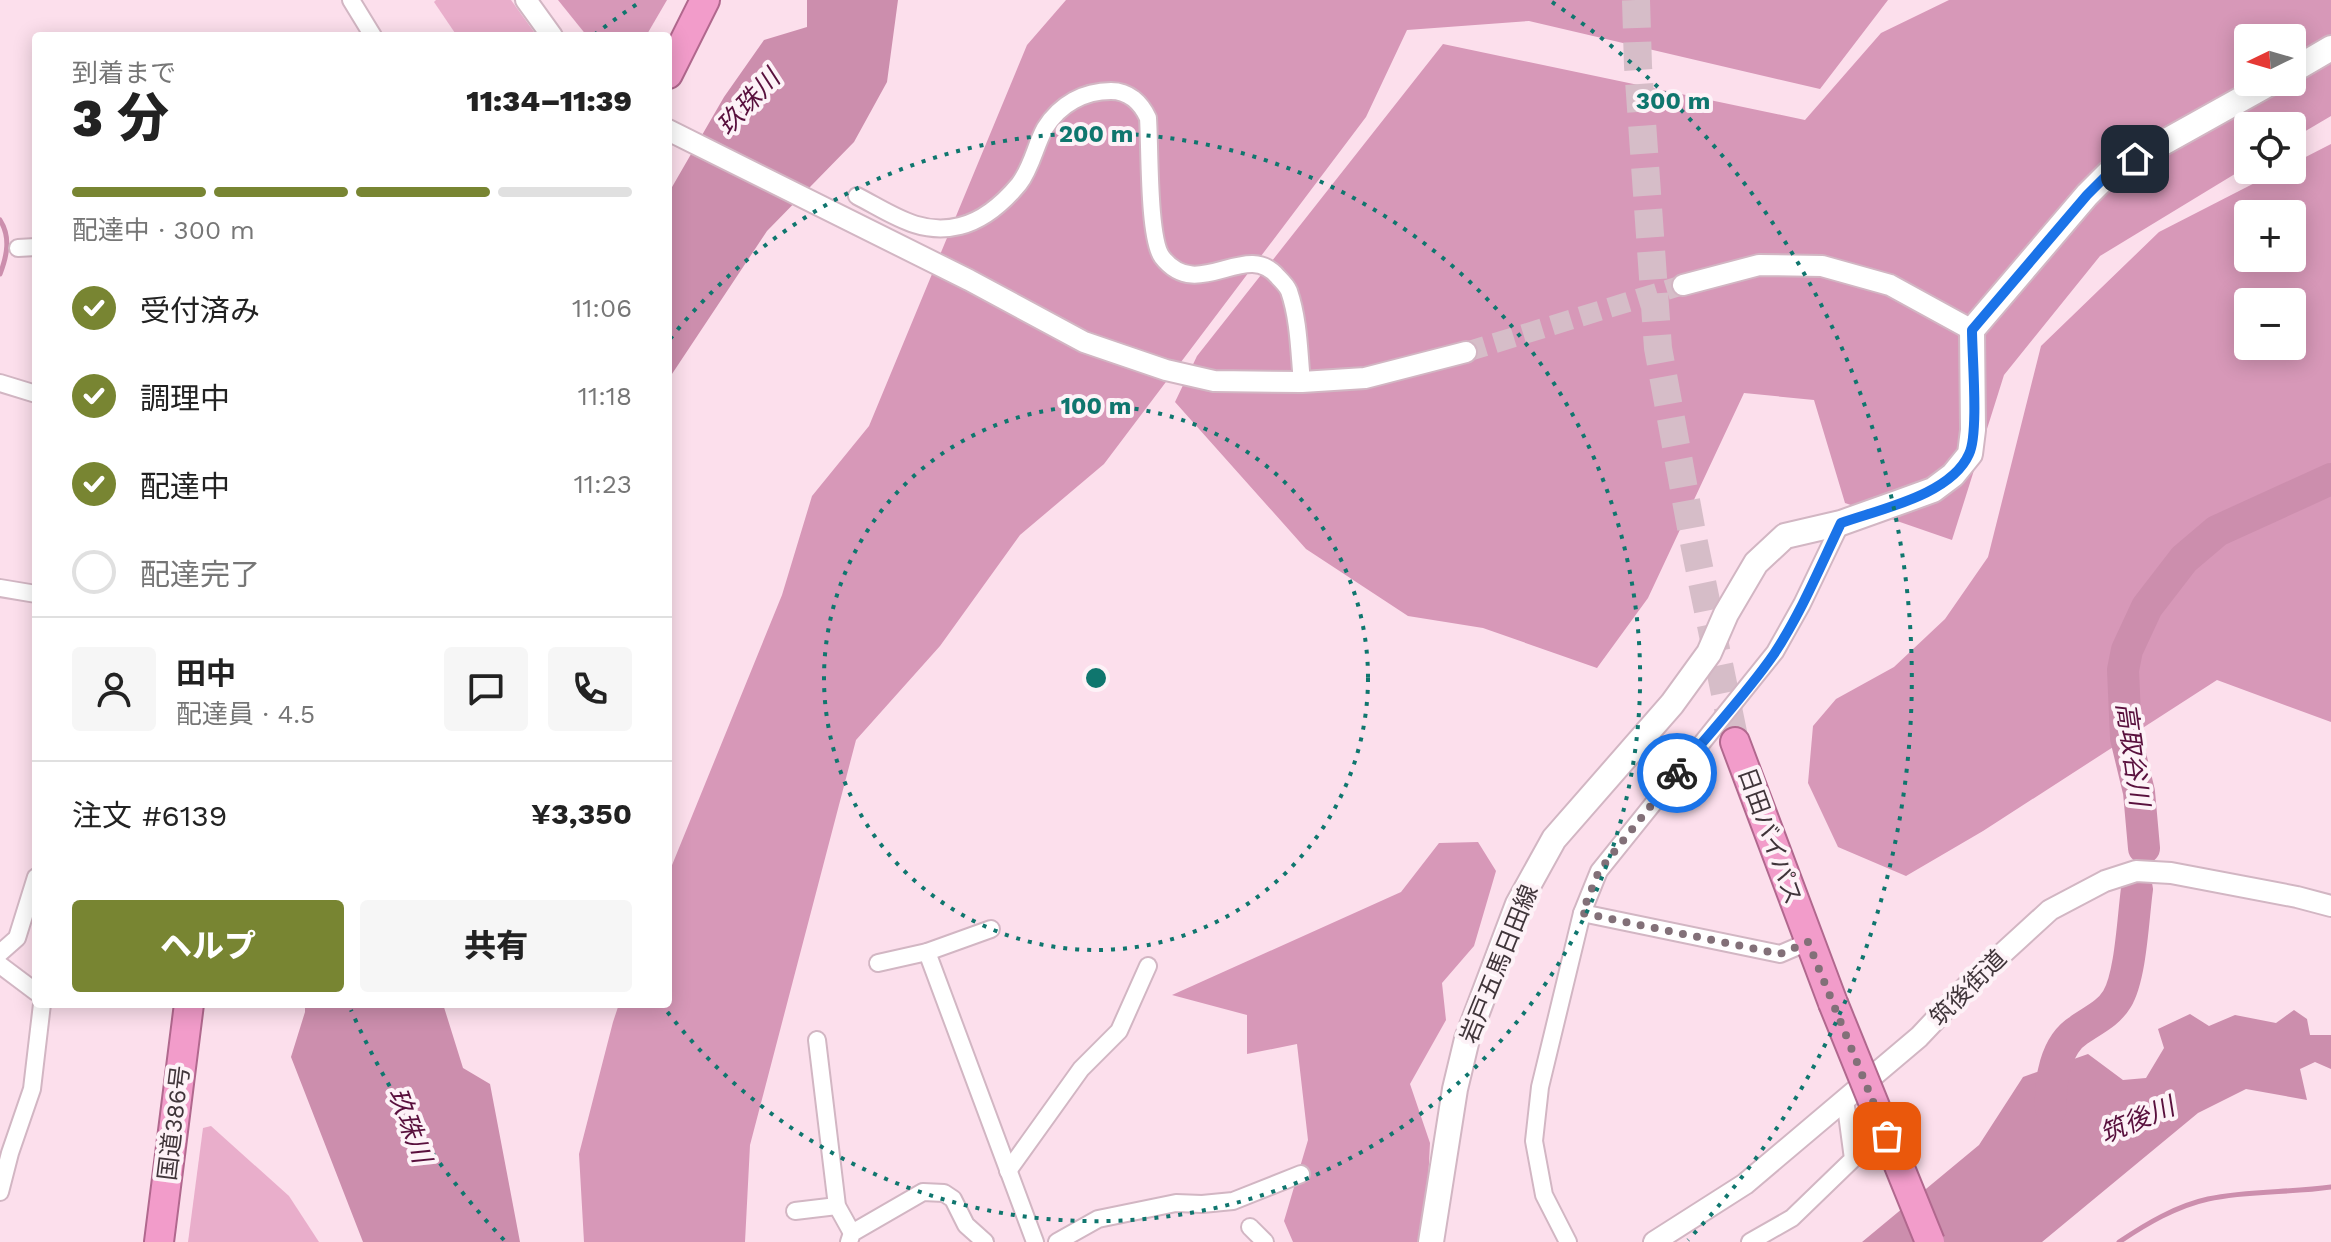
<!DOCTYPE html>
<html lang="ja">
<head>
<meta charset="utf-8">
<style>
	:root { --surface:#fff; --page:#f6f6f6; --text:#222; --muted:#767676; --line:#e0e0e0; --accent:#788532 }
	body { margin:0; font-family:"Work Sans","Noto Sans JP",sans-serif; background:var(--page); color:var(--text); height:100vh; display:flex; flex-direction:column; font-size:30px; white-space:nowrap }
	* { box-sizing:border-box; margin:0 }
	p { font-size:26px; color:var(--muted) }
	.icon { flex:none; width:44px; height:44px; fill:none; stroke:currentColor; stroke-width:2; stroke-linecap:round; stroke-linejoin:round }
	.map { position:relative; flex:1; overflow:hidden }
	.panel { position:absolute; left:32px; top:32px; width:640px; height:976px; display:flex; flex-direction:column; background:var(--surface); border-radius:8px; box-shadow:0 4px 20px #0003 }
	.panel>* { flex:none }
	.needle { width:52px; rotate:265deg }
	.tools { position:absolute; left:2234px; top:24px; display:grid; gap:16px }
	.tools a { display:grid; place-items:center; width:72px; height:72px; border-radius:8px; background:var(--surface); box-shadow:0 4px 20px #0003; font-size:40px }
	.pin { position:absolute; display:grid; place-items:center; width:68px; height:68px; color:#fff; margin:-34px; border-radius:16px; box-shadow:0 4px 12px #0006 }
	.courier { position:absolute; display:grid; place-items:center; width:80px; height:80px; margin:-40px; border:6px solid #1a73e8; border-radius:50%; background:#fff; color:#222; box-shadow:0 2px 10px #0007 }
	.headline em { font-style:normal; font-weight:800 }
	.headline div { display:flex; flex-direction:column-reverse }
	.headline { display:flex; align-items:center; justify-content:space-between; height:136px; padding:0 40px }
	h1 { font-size:52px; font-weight:800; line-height:60px }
	.bar { display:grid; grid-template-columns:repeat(4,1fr); gap:12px 8px; align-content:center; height:96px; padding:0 40px }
	.bar i { height:10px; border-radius:6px; background:var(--line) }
	.bar .on { background:var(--accent) }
	.bar p { grid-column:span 4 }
	.line { display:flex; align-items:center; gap:20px; padding:0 40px; border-top:2px solid var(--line) }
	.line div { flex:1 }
	.round { display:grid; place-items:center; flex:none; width:84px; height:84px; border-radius:8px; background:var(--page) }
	ol { padding:0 40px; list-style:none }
	li { display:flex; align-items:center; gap:24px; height:88px }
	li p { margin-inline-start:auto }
	li .icon { padding:8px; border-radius:50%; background:var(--accent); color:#fff; stroke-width:4 }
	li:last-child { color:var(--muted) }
	li i { width:44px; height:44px; border:4px solid var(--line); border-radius:50% }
	.button { display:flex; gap:16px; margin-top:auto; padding:16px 40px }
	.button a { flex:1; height:92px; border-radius:8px; background:var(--accent); color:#fff; font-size:32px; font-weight:800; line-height:92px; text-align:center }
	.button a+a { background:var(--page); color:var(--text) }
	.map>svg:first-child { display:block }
	.green { fill:#e9aecb }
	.forest { fill:#d798b8; fill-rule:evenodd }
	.water { fill:#cc8ead }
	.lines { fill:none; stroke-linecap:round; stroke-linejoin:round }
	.stream { stroke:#cc8ead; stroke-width:5 }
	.river { stroke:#cc8ead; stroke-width:32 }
	.tertiary-tunnel { stroke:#d6bdc8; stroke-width:20; stroke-dasharray:20 10; stroke-linecap:butt }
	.trunk-tunnel { stroke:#d6bdc8; stroke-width:28; stroke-dasharray:28 14; stroke-linecap:butt }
	.minor-casing { stroke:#d2b6c3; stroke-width:20 }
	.tertiary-casing { stroke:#d2b6c3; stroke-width:24 }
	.secondary-casing { stroke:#d2b6c3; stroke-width:28 }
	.trunk-casing { stroke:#b1688e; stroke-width:32 }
	.minor { stroke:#fff; stroke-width:16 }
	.tertiary { stroke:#fff; stroke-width:20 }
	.secondary { stroke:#fff; stroke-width:24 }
	.trunk { stroke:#f29cca; stroke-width:28 }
	.trunk-bridge-casing { stroke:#b1688e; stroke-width:32; stroke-linecap:butt }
	.trunk-bridge { stroke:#f29cca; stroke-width:28 }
	.done { stroke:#827078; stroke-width:8; stroke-dasharray:0 14.4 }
	.route { stroke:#1a73e8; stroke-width:10 }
	.ring { fill:none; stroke:#0f766e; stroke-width:4; stroke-dasharray:4 8 }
	.labels { text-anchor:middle; stroke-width:8; stroke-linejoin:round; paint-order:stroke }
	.street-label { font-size:24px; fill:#40353a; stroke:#fdf2f7 }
	.water-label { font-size:26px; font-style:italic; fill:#59103d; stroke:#fdf2f7 }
	.centre { fill:#0f766e; stroke:#fdf2f7; stroke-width:4 }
	.ring-label { font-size:24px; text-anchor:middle; font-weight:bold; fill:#0f766e; stroke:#fdf2f7; stroke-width:8; stroke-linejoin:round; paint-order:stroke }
</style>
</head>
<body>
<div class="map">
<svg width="2331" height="1242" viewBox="0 0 2331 1242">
	<rect width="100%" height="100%" fill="#fcdfec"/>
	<!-- green -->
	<g class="green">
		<polygon points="436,0 511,0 537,36 457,36 434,2"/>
		<polygon points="211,1126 289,1196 319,1242 188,1242 203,1128"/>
	</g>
	<!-- forest -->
	<g class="forest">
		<polygon points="558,0 667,0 646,36 587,36"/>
		<polygon points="1066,0 1888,0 1820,89 1529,21 1407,30 1366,117 1104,464 1020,535 940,646 856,740 750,1145 745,1242 584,1242 579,1154 613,1022 619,1004 668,1004 668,875 782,595 812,496 869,426 1027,45"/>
		<path d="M1949 0H2331V116L2292 139V126H2248V166L2100 256 2004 375 1952 540 1845 503 1814 400 1744 393 1648 598 1597 668 1483 628 1408 616 1306 549 1175 402 1197 356 1443 44 1805 120 1881 33ZM2248 38H2292V82H2248Z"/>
		<path d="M2331 144V722L2217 680 1983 831 1906 876 1838 847 1808 783 1813 726 1836 699 1894 667 1945 619 1988 557 2041 346 2159 232 2280 170H2292V164ZM2292 214V258H2248V214ZM2248 302H2292V346H2248Z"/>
		<polygon points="1478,842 1496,871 1474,946 1442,983 1446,1020 1410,1084 1430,1143 1425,1242 1293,1242 1284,1221 1308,1140 1297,1044 1247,1054 1247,1015 1172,995 1401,892 1439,843"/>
	</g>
	<!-- water -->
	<g class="water">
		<polygon points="807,0 898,0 887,82 854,142 767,231 668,380 668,194 724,97 764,40 807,27"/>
		<polygon points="305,1004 443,1004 463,1068 490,1084 520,1242 363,1242 291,1057 305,1012"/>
		<polygon points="2294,1010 2307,1019 2310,1035 2331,1035 2331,1069 2315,1062 2300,1069 2307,1100 2246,1089 2198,1113 2042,1242 1862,1242 1979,1145 2023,1077 2088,1054 2123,1080 2146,1078 2164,1048 2158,1029 2190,1014 2209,1026 2235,1015 2276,1023"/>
	</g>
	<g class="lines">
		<!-- stream -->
		<g class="stream">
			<path d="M0 220C11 237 7 256 0 274"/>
			<path d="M2119 1242C2146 1224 2176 1206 2208 1199 2248 1190 2291 1193 2331 1187"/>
		</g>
		<!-- river -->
		<g class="river">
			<polyline points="2144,848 2139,792 2126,738 2123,670 2127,650 2147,607 2184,559 2217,531 2331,479"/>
			<path d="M2051 1108C2050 1081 2055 1045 2079 1030 2093 1020 2108 1014 2117 999 2131 976 2133 917 2137 889"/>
		</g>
		<!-- tertiary-tunnel -->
		<polyline class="tertiary-tunnel" points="1466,352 1683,285"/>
		<!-- trunk-tunnel -->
		<polyline class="trunk-tunnel" points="1636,0 1638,66 1658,348 1692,533 1735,742"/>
		<defs>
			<g id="minor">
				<polyline points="351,0 373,36"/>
				<path d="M857 196C892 214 920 236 960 226 984 220 1004 202 1019 184 1032 167 1035 146 1045 128 1060 104 1084 91 1111 91 1129 91 1141 103 1148 118 1150 146 1148 238 1162 257 1198 304 1246 238 1278 277 1282 281 1287 286 1289 291 1299 320 1299 352 1302 382"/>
				<polyline points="18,248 36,247"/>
				<polyline points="0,383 36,394"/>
				<polyline points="0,588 36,594"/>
				<polyline points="1582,913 1780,954 1808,942"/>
				<polyline points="927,952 1035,1242"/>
				<polyline points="0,953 17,938 36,877"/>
				<polyline points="878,963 927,952 991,929"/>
				<polyline points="0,965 36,992"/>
				<polyline points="817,1040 837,1206 852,1233"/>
				<polyline points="1008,1171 1081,1069 1119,1031 1148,966"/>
				<polyline points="0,1192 10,1153 32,1089 42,1004"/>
				<polyline points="795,1211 837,1206"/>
				<polyline points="1250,1227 1265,1242"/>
				<polyline points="849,1242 852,1233 923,1192 944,1193 953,1199 966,1225 985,1242"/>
				<polyline points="1057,1242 1098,1219 1176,1203 1202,1204 1233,1201 1301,1174"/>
				<polyline points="1568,1242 1544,1195 1534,1141 1540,1087 1582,913 1599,871 1775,652 1802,604 1841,523"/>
				<polyline points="1750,1242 1792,1218 1853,1159 1845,1099"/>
			</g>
			<g id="tertiary">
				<polyline points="526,0 552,36"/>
				<polyline points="668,130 969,280 1084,342 1166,370 1214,381 1302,382 1365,378 1466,352"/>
				<polyline points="1683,285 1759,265 1822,266 1890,285 1972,330"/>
				<polyline points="1654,1242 1745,1184 1919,1037 1968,985 2050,910 2105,881 2136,871 2171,873 2297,897 2331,906"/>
			</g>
			<g id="secondary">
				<polyline points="2292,71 2331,48"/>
				<polyline points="1431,1242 1455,1089 1467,1039 1518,904 1554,839 1672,704 1709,653 1726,614 1756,563 1785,536 1841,523 1897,503 1933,490 1953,475 1970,454 1973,430 1972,330 2087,195 2109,173 2272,82"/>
			</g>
			<g id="trunk">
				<polyline points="668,74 705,0"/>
				<polyline points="1735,742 1833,1003"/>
				<polyline points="159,1242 189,1004"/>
			</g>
		</defs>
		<!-- minor casing -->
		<use href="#minor" class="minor-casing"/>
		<!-- tertiary casing -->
		<use href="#tertiary" class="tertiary-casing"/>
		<!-- secondary casing -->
		<use href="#secondary" class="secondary-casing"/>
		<!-- trunk casing -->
		<use href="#trunk" class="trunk-casing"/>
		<!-- minor -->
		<use href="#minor" class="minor"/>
		<!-- tertiary -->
		<use href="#tertiary" class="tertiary"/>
		<!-- secondary -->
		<use href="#secondary" class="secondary"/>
		<!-- trunk -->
		<use href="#trunk" class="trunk"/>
		<defs>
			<polyline id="trunk-bridge" points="1833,1003 1930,1242"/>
		</defs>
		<!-- trunk-bridge casing -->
		<use href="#trunk-bridge" class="trunk-bridge-casing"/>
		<!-- trunk-bridge -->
		<use href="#trunk-bridge" class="trunk-bridge"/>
	</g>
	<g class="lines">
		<!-- done -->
		<polyline class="done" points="1677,773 1599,871 1582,913 1780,954 1808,942 1887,1136"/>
		<!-- route -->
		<path class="route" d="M1677 773C1709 733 1745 696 1774 654 1801 613 1820 567 1841 523 1880 509 1951 495 1969 454 1979 434 1972 356 1972 330L2087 195 2109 173 2135 159"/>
	</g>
	<!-- distance rings -->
	<g class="ring">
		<circle cx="1096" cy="678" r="272"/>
		<path d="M670 339A544 544 0 1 1 662 1005"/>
		<path d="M504 1240A816 816 0 0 1 351 1010M594 35A816 816 0 0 1 640 2M1552 2A816 816 0 0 1 1688 1240"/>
	</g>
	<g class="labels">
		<!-- street labels -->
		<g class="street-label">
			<text transform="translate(1770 836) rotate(70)" y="8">日田バイパス</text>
			<text transform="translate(1499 964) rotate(-68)" y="8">岩戸五馬日田線</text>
			<text transform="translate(1968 988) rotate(-45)" y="8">筑後街道</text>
			<text transform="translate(174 1123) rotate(-83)" y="8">国道386号</text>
		</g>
		<!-- water labels -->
		<g class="water-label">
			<text transform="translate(748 102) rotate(-47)" y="9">玖珠川</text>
			<text transform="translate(2133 754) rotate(82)" y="9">高取谷川</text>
			<text transform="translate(2137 1120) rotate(-23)" y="9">筑後川</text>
			<text transform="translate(410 1125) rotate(70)" y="9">玖珠川</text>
		</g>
	</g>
	<circle cx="1096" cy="678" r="12" class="centre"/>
	<g class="ring-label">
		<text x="1673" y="109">300 m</text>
		<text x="1096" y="142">200 m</text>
		<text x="1096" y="414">100 m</text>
	</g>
</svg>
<div class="tools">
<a><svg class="needle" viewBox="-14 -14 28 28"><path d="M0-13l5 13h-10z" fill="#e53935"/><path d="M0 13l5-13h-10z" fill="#767676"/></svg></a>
<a><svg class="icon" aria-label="locate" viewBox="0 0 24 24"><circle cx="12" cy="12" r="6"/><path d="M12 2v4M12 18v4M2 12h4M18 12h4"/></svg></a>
<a>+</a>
<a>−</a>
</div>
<div class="pin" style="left:1887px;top:1136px;background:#ea580c"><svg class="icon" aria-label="bag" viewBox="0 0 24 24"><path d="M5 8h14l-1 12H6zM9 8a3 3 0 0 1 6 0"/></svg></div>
<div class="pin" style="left:2135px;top:159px;background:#1f2937"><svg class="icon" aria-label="home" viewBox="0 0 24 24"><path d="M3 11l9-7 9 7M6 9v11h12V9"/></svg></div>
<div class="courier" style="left:1677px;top:773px"><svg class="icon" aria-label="bike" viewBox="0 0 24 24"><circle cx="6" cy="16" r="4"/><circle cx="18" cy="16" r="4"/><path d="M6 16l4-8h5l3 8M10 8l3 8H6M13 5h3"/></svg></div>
<section class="panel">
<div class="headline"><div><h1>3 分</h1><p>到着まで</p></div><em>11:34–11:39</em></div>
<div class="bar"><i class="on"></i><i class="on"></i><i class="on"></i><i></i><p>配達中 · 300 m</p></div>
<ol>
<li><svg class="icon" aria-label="check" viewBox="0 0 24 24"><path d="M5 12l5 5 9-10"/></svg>受付済み<p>11:06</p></li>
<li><svg class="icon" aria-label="check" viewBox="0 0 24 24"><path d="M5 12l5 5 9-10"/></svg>調理中<p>11:18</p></li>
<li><svg class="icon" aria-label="check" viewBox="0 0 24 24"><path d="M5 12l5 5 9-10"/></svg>配達中<p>11:23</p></li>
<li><i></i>配達完了</li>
</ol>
<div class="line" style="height:144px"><a class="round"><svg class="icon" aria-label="person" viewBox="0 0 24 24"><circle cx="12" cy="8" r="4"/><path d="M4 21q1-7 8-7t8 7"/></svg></a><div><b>田中</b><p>配達員 · 4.5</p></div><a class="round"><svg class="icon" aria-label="chat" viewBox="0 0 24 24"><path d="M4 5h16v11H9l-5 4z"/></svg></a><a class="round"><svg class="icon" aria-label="phone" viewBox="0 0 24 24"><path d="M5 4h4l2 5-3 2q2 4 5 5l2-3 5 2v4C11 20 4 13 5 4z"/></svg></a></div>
<div class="line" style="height:104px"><div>注文 #6139</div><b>¥3,350</b></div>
<div class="button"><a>ヘルプ</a><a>共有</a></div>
</section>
</div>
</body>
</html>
